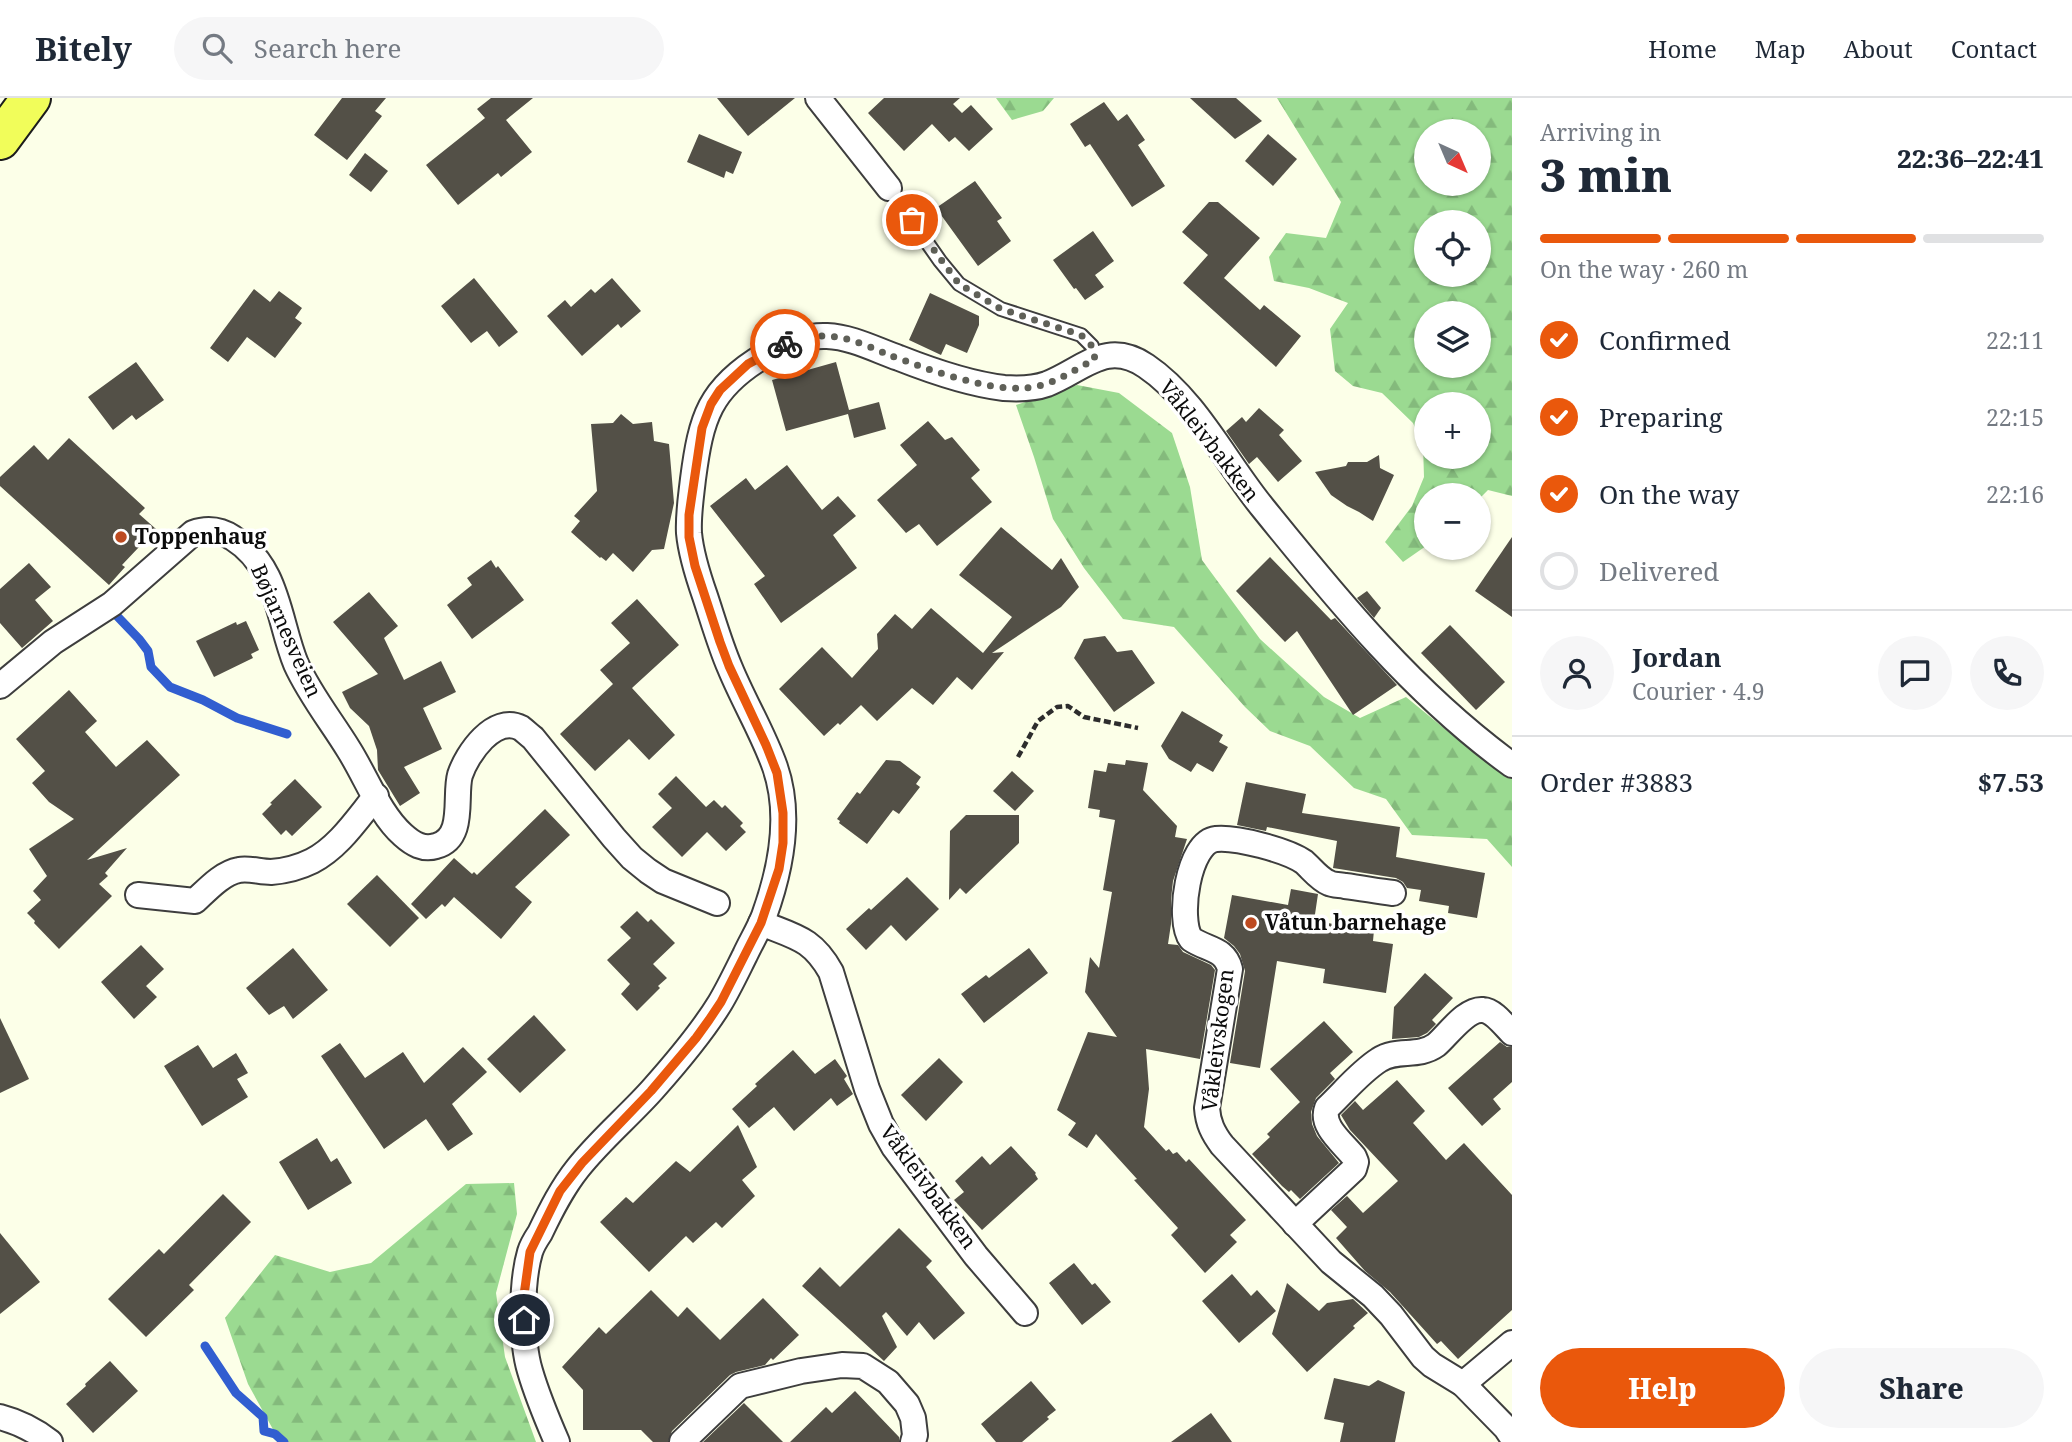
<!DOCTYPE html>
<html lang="en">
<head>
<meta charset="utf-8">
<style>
	:root { --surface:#fff; --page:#f6f6f7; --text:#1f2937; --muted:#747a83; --line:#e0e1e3; --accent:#ea580c }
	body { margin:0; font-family:"Noto Serif",serif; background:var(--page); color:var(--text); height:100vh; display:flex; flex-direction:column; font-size:26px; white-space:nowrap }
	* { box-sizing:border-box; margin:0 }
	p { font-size:23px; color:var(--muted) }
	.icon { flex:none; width:38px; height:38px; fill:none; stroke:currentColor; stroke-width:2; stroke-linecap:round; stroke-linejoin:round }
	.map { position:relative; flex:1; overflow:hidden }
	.drawer { display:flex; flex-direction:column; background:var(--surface); width:560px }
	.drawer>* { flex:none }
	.needle { width:46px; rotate:136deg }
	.fabs { position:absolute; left:1414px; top:21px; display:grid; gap:14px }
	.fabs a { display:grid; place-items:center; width:77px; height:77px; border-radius:50%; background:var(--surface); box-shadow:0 2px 5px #0004; font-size:35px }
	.pin { position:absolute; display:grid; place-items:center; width:60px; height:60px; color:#fff; margin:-30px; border:4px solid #fff; border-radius:50%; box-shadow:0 2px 7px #0007 }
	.courier { position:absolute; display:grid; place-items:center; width:70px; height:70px; margin:-35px; border:5px solid #ea580c; border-radius:50%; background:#fff; color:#222; box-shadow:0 2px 9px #0007 }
	.headline em { font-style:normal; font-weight:800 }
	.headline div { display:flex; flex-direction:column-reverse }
	.headline { display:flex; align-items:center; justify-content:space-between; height:119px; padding:0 28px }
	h1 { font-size:46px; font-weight:800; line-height:52px }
	.bar { display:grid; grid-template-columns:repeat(4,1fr); gap:10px 7px; align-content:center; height:84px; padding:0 28px }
	.bar i { height:9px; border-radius:5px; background:var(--line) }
	.bar .selected { background:var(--accent) }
	.bar p { grid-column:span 4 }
	.line { display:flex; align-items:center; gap:18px; padding:0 28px; border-top:2px solid var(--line) }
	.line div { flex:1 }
	.round { display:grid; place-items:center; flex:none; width:74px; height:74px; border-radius:37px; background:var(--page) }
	ol { padding:0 28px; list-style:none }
	li { display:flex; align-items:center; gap:21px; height:77px }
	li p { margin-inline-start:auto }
	li .icon { padding:7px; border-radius:50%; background:var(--accent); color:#fff; stroke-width:4 }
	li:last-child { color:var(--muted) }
	li i { width:38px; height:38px; border:4px solid var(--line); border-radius:50% }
	.primary-button { display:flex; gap:14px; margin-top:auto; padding:14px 28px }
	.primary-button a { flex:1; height:80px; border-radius:42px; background:var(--accent); color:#fff; font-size:28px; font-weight:800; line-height:80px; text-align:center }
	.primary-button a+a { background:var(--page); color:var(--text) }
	header { display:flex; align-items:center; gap:42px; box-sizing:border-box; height:98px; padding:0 35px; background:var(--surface); border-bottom:2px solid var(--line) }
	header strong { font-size:33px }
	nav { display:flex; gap:38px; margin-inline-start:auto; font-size:24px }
	.search { width:490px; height:63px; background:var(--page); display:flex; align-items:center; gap:18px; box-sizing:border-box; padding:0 24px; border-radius:38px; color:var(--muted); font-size:26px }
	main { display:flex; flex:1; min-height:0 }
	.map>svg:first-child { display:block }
	.forest { fill:url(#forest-firs); fill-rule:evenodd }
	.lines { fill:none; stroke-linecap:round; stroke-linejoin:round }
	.stream { stroke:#315ed0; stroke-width:9 }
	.building { fill:#535047 }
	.service-casing { stroke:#3e3e3e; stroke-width:16 }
	.minor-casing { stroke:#3e3e3e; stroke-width:28 }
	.primary-casing { stroke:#1c1c1c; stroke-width:42 }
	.path { stroke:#2d2d2d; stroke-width:4.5; stroke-dasharray:7 3.5; stroke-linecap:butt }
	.service { stroke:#fff; stroke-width:12 }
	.minor { stroke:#fff; stroke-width:24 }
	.primary { stroke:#f1fd5a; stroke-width:38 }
	.done { stroke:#5f6058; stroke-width:7; stroke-dasharray:0 12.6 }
	.route { stroke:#ea580c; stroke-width:9 }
	.poi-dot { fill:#bd4a20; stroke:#fff; stroke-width:2.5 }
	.labels { text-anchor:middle; stroke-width:7; stroke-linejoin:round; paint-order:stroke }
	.street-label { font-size:21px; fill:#0b0b0b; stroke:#fff }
	.poi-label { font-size:21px; font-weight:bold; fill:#0b0b0b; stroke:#fff; text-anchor:start }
</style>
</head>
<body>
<header>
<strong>Bitely</strong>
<div class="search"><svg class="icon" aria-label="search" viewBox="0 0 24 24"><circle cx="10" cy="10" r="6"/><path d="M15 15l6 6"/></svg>Search here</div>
<nav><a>Home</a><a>Map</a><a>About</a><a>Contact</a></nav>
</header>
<main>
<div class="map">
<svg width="1512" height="1344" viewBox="0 0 1512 1344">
	<defs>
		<pattern id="forest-firs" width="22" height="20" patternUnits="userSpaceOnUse" patternTransform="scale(1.75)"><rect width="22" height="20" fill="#9bda91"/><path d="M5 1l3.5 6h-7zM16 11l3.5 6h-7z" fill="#84ba7c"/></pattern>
	</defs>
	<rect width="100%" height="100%" fill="#fcffe8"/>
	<!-- forest -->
	<g class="forest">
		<polygon points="996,0 1054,0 1043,13 1012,22"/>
		<path d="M1277 0H1512V398L1488 392 1479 401V397H1426V448L1403 464 1385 444 1412 408 1424 379 1423 347 1413 325 1382 295 1353 288 1335 273 1330 231 1348 205 1309 190 1274 183 1269 159 1286 135 1326 140 1341 104ZM1426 33H1479V86H1426ZM1426 124H1479V177H1426ZM1479 215V268H1426V215ZM1426 306H1479V359H1426Z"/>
		<polygon points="1077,287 1119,295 1172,335 1190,389 1202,462 1260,541 1324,599 1360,620 1406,599 1478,658 1512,680 1512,769 1487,741 1412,737 1386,701 1354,690 1310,648 1270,633 1245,609 1174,529 1123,521 1084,470 1053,421 1034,359 1016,307"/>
		<polygon points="514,1085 517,1116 496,1195 505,1259 536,1344 280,1344 248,1286 225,1220 275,1157 330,1174 371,1165 466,1086"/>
	</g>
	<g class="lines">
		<!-- stream -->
		<g class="stream">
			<polyline points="112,507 117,518 139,541 148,553 151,569 170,589 203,602 237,620 287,636"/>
			<polyline points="205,1248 236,1295 263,1319 264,1333 275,1336 284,1344"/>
		</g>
	</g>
	<!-- building -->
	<g class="building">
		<polygon points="342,0 386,0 375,13 382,18 347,62 314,37"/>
		<polygon points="491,0 533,0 506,22 532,54 501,79 498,75 458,107 426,67 485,20 477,11"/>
		<polygon points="717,0 795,0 748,38"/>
		<polygon points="884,0 960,0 953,6 962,15 971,7 993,31 969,53 955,39 949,44 932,26 904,53 868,15"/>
		<polygon points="1190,0 1236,0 1262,23 1235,41"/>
		<polygon points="1104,4 1118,23 1127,16 1145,42 1138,47 1165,88 1132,109 1090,46 1085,49 1070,26"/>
		<polygon points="699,36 742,54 733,76 726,73 724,80 687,64"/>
		<polygon points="1268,36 1297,61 1273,88 1245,63"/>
		<polygon points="365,55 388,73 371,94 349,77"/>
		<polygon points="975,83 1002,120 997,123 1011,143 978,168 936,110"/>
		<polygon points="1209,104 1218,104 1260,140 1224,180 1260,212 1264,207 1301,238 1276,269 1183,185 1208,157 1182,134"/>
		<polygon points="1093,133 1114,163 1095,177 1104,189 1085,202 1076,190 1074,191 1053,162"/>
		<polygon points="474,180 518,234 499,249 487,233 471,245 441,208"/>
		<polygon points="612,180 641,213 621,230 618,226 582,258 547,218 565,202 571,209 591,191 595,195"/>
		<polygon points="254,191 270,204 279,193 302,210 295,220 302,225 275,260 247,239 228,264 210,250"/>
		<polygon points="930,195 979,218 979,227 967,255 946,246 941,257 909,242"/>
		<polygon points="136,264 164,302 136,322 132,317 113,332 88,299"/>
		<polygon points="836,264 849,312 879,304 886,331 854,340 848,316 786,333 772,282"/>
		<polygon points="1259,310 1284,332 1279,337 1302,363 1278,384 1257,359 1249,366 1226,333 1242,319 1246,324"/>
		<polygon points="621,316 633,326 652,324 654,343 669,346 674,405 664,451 652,452 633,474 613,455 606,463 601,459 600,460 571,434 580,423 574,418 597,393 591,326 613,325"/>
		<polygon points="928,323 945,342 952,339 980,372 971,380 992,404 937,448 919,426 906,435 877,402 917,367 900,347"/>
		<polygon points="69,340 145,410 139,416 156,431 122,467 125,469 109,487 0,388 0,379 34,347 48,362"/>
		<polygon points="1379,357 1380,370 1394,377 1373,423 1359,414 1347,408 1331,397 1315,374 1346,368 1348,364 1367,364"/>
		<polygon points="787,367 822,412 838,398 856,418 833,437 857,470 781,525 754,486 765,478 710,408 746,380 755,392"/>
		<polygon points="1001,429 1052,472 1061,460 1079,489 1061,509 992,555 1004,554 972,592 957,579 933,607 912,590 877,623 861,607 840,627 838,625 824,638 779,591 822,549 852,580 878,551 877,536 895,516 912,531 931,510 983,555 1012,519 959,477"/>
		<polygon points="1512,439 1512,519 1475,493"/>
		<polygon points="1270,459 1331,522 1335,520 1397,587 1353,617 1297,533 1285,544 1236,493"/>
		<polygon points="491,462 496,470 498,468 524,502 472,541 447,507 472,487 467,480"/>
		<polygon points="29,465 51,489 35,502 53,523 22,550 0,525 0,491"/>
		<polygon points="1367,493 1381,510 1374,520 1357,500"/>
		<polygon points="369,494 398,528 384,540 404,582 441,563 456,594 423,610 442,651 404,669 420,695 400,708 378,672 377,652 369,628 350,610 342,594 378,576 333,524"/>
		<polygon points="637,501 679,547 632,590 675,637 649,662 629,641 595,673 560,636 613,586 600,572 630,545 611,525"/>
		<polygon points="246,523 259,552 251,556 253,560 214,579 196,543 236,524 237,527"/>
		<polygon points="1450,527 1505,584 1476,612 1421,555"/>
		<polygon points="1105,538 1117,554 1132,552 1155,585 1114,614 1074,560 1084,541"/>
		<polygon points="69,592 97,623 85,634 116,669 147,642 180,677 87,762 127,750 105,775 108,778 99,786 112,798 59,851 34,825 35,823 27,815 41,802 33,793 47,778 29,751 74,721 49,704 32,685 45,673 16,641"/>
		<polygon points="1182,613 1223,637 1219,644 1228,649 1213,674 1197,665 1191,674 1169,661 1161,648"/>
		<polygon points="886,662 900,663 921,679 916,686 920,689 899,716 893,712 867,746 839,725 840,723 837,721 857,694 860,696"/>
		<polygon points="1126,662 1148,665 1143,692 1177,728 1175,739 1187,741 1173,783 1171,801 1171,826 1168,846 1178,847 1183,854 1211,867 1215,872 1200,961 1146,951 1149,991 1144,1029 1166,1053 1169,1051 1173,1056 1177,1054 1186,1064 1189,1061 1246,1122 1230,1137 1237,1144 1205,1175 1171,1137 1178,1130 1134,1082 1137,1081 1096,1036 1087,1050 1068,1037 1076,1025 1057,1012 1088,934 1117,939 1085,894 1090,859 1099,870 1112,794 1103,792 1115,722 1099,719 1100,712 1088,710 1094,672 1106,674 1108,665 1125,667"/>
		<polygon points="1012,673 1034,693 1015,713 993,693"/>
		<polygon points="676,678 706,709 714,702 722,710 725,707 743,725 740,728 746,734 726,753 707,734 682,759 652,729 672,710 658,696"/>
		<polygon points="295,681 322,709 292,738 286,732 281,737 262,716 272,706 270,705"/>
		<polygon points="1246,684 1306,696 1302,715 1400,729 1396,759 1485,775 1477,820 1448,815 1449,808 1419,803 1421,792 1407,790 1403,784 1396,780 1333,770 1337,743 1267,729 1266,733 1237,727"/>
		<polygon points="545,711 570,737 515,789 532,804 501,841 454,799 445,809 442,806 426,821 411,806 454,760 472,776 474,774 477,777"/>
		<polygon points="966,717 1019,717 1019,745 966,796 960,790 949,802 950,733"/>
		<polygon points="377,777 419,820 390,849 347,806"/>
		<polygon points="907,779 939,811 906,843 891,827 866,852 846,831 869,810 871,812"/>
		<polygon points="1291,791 1318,796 1314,823 1374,832 1373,843 1393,846 1386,895 1323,885 1325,871 1277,863 1260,970 1230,965 1245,873 1240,856 1234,848 1224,840 1232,797 1288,807"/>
		<polygon points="637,813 648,824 651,821 675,845 653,866 667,880 658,888 660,890 637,913 621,896 630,886 607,862 631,840 620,829"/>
		<polygon points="141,847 164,871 146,888 157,899 134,921 101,884"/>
		<polygon points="293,850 328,892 293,921 284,908 269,917 246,890"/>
		<polygon points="1029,850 1048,875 984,925 961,896 986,877 989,880"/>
		<polygon points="1425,875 1453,900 1432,922 1436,926 1427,935 1419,939 1392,941 1394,909"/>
		<polygon points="534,917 566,952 520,995 487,961"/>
		<polygon points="0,920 29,981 0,995"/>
		<polygon points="1324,923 1353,954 1330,975 1335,981 1316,1000 1311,1014 1312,1026 1317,1038 1339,1065 1300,1101 1291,1092 1289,1094 1282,1088 1252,1056 1270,1039 1267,1036 1300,1004 1270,971"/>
		<polygon points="1500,944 1507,949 1512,949 1512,984 1493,1001 1501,1011 1482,1028 1448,990"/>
		<polygon points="340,945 365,980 403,954 424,985 463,949 487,974 452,1006 473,1036 448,1053 426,1021 384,1051 321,958"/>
		<polygon points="198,947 213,970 236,955 248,975 237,981 248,999 202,1028 164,968"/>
		<polygon points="793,952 815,976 835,961 847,978 844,981 853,996 837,1008 831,1000 794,1033 774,1009 749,1030 732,1011 757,988 755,986"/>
		<polygon points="939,960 963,984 926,1023 901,997"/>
		<polygon points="1397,982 1425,1013 1413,1025 1446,1062 1464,1045 1512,1097 1512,1212 1458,1261 1441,1243 1437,1246 1390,1194 1365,1173 1336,1140 1347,1129 1331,1112 1347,1098 1363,1115 1398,1083 1350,1032 1341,1017 1355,1003 1363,1012"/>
		<polygon points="738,1027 757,1069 742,1082 755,1098 722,1130 716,1124 693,1145 686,1138 649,1174 600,1124 626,1099 633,1105 676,1063 690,1074"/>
		<polygon points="317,1040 331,1064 337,1060 352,1085 308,1112 279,1064"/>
		<polygon points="1011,1048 1036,1075 1035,1076 1038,1081 982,1132 954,1102 964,1094 955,1083 982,1058 990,1067"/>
		<polygon points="223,1096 251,1124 189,1187 194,1192 146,1239 108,1201 159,1151 164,1156"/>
		<polygon points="899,1130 932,1163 926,1169 965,1215 934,1242 919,1224 907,1238 886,1214 882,1218 897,1249 884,1263 802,1188 820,1169 840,1189"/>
		<polygon points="0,1135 40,1184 0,1216"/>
		<polygon points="1074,1165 1092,1187 1095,1185 1111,1204 1082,1227 1049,1185"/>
		<polygon points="1232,1176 1251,1198 1257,1192 1276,1213 1239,1245 1202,1203"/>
		<polygon points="1287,1185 1319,1213 1327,1205 1353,1201 1368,1215 1353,1228 1355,1230 1307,1274 1272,1236"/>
		<polygon points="651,1192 678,1219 687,1209 720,1242 763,1200 799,1237 773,1262 771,1260 765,1267 736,1274 730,1277 672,1333 668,1344 653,1344 641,1332 583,1332 583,1292 562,1269 599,1229 606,1236"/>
		<polygon points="110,1263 138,1293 93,1335 66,1306 86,1288 85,1286"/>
		<polygon points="1334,1280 1369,1288 1378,1282 1405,1294 1395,1344 1340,1344 1344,1325 1324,1321"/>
		<polygon points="1031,1283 1056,1312 1047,1319 1049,1321 1022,1344 996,1344 981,1326"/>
		<polygon points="855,1293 899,1339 899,1344 790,1344 826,1309 832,1315"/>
		<polygon points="744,1305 783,1344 703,1344"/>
		<polygon points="1211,1315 1232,1344 1171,1344"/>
	</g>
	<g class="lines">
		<defs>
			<polyline id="service" points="889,90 940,163 959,186 1001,211 1081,237 1092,248 1095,261"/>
			<g id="minor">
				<polyline points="818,0 889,90"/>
				<path d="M0 588 53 544 112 506 193 435C207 430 221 432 233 440 279 469 278 522 296 566 310 597 332 624 349 652 366 679 380 717 403 737 413 746 423 752 436 748 466 740 454 698 460 677 467 656 494 616 521 630 525 633 529 637 533 640L614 740 632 760 648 773 663 783 717 805"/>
				<path d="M1393 795C1377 793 1361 790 1345 788 1340 787 1333 787 1329 785 1319 781 1312 771 1304 764 1287 752 1236 739 1216 741 1188 744 1177 822 1191 841 1207 852 1225 850 1230 871L1207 1010C1208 1025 1213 1035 1222 1047L1331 1164 1373 1198 1391 1217 1423 1259 1432 1267 1463 1286 1506 1330 1512 1339"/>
				<path d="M138 797 195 803C207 792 222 775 239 772 249 770 260 774 271 774 284 773 300 769 312 763 339 749 357 721 376 698"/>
				<path d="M761 825C795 839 812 840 831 874L867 991 881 1026 894 1049 976 1158 1025 1215"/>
				<path d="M1295 1126 1354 1071 1356 1064 1354 1059C1343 1045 1320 1028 1327 1010 1344 994 1360 974 1379 962 1397 950 1418 960 1436 947 1448 937 1466 910 1483 912 1494 913 1504 927 1512 935"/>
				<polyline points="1463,1286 1512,1245"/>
				<path d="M0 1319C19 1324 35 1332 50 1344"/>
				<path d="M557 1344C547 1321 537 1297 530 1273 521 1243 521 1185 530 1154 532 1147 536 1141 540 1135 551 1112 562 1090 578 1070 601 1041 629 1018 653 991 677 964 701 936 720 905 729 890 737 873 745 857 751 844 759 831 764 818 781 771 792 718 775 669 763 635 744 604 730 570 720 547 713 522 705 498 698 478 691 457 689 435 688 417 691 399 693 381 701 320 709 290 765 257 783 246 805 237 827 238 852 239 876 252 899 260 932 273 969 286 1004 290 1018 291 1033 291 1047 286 1083 272 1106 241 1146 268 1195 301 1226 365 1263 410 1338 503 1415 597 1512 667"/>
				<polyline points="682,1344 740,1288 801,1273 842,1267 863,1268 888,1284 907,1306 913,1320 915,1337 913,1344"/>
			</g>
			<polyline id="primary" points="0,42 31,0"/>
		</defs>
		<!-- service casing -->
		<use href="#service" class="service-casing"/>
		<!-- minor casing -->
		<use href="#minor" class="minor-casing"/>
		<!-- primary casing -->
		<use href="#primary" class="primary-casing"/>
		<!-- path -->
		<polyline class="path" points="1018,659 1038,623 1057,609 1068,608 1084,619 1138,630"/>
		<!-- service -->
		<use href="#service" class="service"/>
		<!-- minor -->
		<use href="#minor" class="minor"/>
		<!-- primary -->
		<use href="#primary" class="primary"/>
	</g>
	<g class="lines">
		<!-- done -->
		<path class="done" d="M785 246C799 242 813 237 827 238 849 239 870 249 889 257 927 271 986 293 1025 290 1050 289 1074 272 1095 261L1092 248 1081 237 1001 211 959 186 912 122"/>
		<!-- route -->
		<polyline class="route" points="524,1222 524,1197 530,1154 560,1093 582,1065 651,993 696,940 709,922 721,904 761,825 779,771 783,745 783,715 777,675 766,647 729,568 720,544 695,468 689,439 689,417 702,330 711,306 720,292 748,266 785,246"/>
	</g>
	<!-- markers -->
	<g class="poi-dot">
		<circle cx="121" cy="439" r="7"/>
		<circle cx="1251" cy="825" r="7"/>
	</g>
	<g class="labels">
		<!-- street labels -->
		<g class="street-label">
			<text transform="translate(1209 343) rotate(52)" y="7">Våkleivbakken</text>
			<text transform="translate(286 533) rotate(66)" y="7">Bøjarnesveien</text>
			<text transform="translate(1218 942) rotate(-83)" y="7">Våkleivskogen</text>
			<text transform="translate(928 1089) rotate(54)" y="7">Våkleivbakken</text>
		</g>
		<!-- poi labels -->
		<g class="poi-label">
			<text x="135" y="446">Toppenhaug</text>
			<text x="1265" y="832">Våtun barnehage</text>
		</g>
	</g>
</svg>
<div class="fabs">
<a><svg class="needle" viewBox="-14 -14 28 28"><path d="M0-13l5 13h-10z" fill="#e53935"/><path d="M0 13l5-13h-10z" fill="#747a83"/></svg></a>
<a><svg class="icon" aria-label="locate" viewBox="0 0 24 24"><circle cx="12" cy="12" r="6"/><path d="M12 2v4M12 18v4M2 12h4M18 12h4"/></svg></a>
<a><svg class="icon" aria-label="layers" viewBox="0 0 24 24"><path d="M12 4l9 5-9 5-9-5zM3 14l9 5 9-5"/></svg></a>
<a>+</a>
<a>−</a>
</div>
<div class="pin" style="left:912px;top:122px;background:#ea580c"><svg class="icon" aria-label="bag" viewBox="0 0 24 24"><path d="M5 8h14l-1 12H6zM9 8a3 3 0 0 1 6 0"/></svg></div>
<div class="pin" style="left:524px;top:1222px;background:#1f2937"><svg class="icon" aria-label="home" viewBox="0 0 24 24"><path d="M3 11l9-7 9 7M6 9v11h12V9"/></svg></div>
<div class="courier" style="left:785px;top:246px"><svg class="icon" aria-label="bike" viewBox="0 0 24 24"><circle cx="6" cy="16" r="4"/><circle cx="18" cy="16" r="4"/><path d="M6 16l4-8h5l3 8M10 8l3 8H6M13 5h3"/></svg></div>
</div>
<section class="drawer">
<div class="headline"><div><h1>3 min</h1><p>Arriving in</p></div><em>22:36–22:41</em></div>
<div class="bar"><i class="selected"></i><i class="selected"></i><i class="selected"></i><i></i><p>On the way · 260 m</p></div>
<ol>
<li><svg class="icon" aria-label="check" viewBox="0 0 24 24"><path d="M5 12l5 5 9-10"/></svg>Confirmed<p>22:11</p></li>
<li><svg class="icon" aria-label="check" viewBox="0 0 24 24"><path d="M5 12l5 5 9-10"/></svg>Preparing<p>22:15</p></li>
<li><svg class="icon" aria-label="check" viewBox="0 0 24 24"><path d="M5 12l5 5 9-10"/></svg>On the way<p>22:16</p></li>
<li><i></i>Delivered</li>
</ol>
<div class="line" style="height:126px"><a class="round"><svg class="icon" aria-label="person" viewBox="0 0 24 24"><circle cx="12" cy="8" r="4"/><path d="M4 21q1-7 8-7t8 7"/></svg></a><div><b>Jordan</b><p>Courier · 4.9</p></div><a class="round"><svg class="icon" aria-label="chat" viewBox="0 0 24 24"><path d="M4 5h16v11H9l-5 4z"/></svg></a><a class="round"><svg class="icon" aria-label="phone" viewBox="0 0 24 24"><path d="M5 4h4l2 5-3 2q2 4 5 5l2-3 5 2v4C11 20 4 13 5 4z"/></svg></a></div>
<div class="line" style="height:91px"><div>Order #3883</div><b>$7.53</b></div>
<div class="primary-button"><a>Help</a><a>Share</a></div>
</section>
</main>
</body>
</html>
